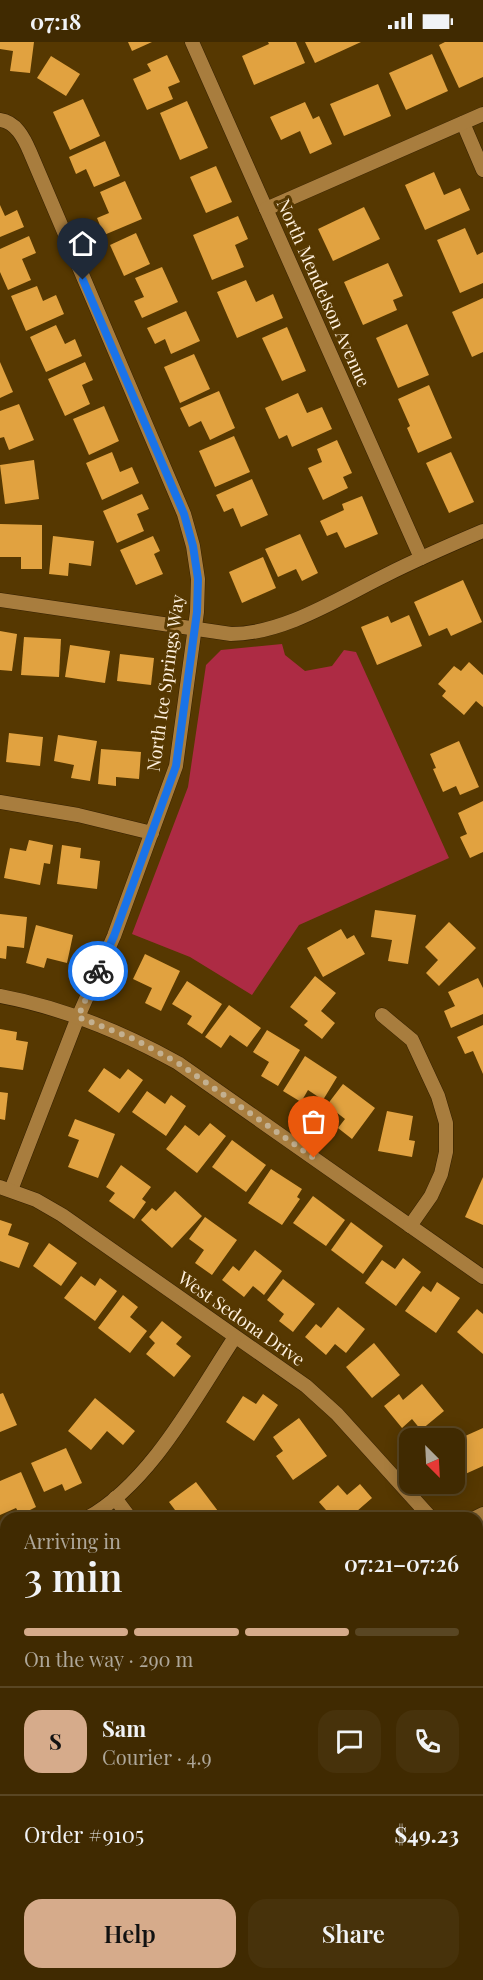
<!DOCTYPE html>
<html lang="en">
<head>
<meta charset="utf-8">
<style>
	:root { --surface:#402a01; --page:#47320b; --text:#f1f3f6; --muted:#aea799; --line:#594623; --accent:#d6ab8b }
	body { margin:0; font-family:"Playfair Display",serif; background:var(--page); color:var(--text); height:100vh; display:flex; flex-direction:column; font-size:22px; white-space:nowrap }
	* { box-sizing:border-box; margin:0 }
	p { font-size:20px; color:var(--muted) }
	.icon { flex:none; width:33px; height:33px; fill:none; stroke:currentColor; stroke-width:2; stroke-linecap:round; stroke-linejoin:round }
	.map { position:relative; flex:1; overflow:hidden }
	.sheet { position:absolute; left:0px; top:1470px; width:483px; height:468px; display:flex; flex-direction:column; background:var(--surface); border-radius:18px 18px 0 0; box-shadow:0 3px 15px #0003,0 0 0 2px var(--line) }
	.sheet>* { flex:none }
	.needle { width:39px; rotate:156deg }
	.fabs { position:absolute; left:399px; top:1386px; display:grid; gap:12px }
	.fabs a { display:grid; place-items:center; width:66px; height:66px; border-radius:12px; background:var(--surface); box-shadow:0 3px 15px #0003,0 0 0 2px var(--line); font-size:30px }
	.pin { position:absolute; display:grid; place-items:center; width:51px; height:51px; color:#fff; margin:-62px -26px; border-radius:50% 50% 50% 0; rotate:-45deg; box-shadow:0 0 6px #0007 }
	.pin .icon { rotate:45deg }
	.courier { position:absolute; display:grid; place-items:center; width:60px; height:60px; margin:-30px; border:4px solid #1a73e8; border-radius:50%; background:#fff; color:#222; box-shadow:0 2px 8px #0007 }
	.summary em { font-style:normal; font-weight:600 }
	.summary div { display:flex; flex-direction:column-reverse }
	.summary { display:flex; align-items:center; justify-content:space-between; height:102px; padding:0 24px }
	h1 { font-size:39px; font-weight:600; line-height:45px }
	.bar { display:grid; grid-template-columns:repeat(4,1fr); gap:9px 6px; align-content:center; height:72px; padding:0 24px }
	.bar i { height:8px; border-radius:4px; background:var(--line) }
	.bar .selected { background:var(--accent) }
	.bar p { grid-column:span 4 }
	.line { display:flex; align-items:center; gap:15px; padding:0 24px; border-top:2px solid var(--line) }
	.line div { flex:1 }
	.round { display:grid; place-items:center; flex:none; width:63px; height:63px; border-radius:18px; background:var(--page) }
	.action { display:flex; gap:12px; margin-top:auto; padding:12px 24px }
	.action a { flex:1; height:69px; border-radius:18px; background:var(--accent); color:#111; font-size:24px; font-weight:600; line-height:69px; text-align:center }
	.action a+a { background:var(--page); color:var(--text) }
	.status { display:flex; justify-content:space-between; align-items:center; height:42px; padding:0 30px; background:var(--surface); direction:ltr }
	.status svg { height:16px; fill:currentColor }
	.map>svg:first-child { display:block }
	.green { fill:#ad2b44 }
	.building { fill:#e1a240 }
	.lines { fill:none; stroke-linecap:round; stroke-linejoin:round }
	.minor-casing { stroke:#362100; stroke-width:15 }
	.minor { stroke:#a87d3e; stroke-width:14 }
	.done { stroke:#c3b090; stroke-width:6; stroke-dasharray:0 10.8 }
	.route { stroke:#1a73e8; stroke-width:8 }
	.labels { text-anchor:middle; stroke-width:6; stroke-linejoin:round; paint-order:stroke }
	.street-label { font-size:18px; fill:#fef0dd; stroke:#563801 }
</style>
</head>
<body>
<div class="status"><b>07:18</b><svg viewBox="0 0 49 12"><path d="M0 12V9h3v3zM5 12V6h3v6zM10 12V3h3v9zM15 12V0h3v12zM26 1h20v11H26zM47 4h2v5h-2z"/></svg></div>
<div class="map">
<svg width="483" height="1938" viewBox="0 0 483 1938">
	<rect width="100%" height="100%" fill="#563801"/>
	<!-- green -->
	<g class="green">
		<polygon points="282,602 285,613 305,629 332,624 344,608 356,610 449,816 299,883 252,953 190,915 132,892 188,745 206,623 221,608"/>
		<polygon points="483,1498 483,1719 477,1721 477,1504"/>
	</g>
	<!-- building -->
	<g class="building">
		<polygon points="0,0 34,0 30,31 10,29 13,9 0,7"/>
		<polygon points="128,0 152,0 132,9"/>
		<polygon points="268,0 296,0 305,21 254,43 242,14 269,2"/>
		<polygon points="305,0 361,0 315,21"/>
		<polygon points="445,0 483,0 483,35 459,46 439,3"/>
		<polygon points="432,12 448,49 406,68 389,31"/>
		<polygon points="167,13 180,40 168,45 173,57 147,68 133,37 151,29 147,22"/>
		<polygon points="51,14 80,32 66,54 37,36"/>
		<polygon points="378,42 391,74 344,94 330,62"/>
		<polygon points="83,57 100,94 70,108 53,70"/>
		<polygon points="187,59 208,106 180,118 160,71"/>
		<polygon points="305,60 313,77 319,74 332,102 310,112 300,89 281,98 270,75"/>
		<polygon points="105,99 120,134 94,145 86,127 76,132 69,115"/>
		<polygon points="216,124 232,160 206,171 190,135"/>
		<polygon points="434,130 444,153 460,146 470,168 425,188 405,143"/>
		<polygon points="125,139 142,177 104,193 97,176 109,171 100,150"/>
		<polygon points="0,163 5,174 17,168 24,185 0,195"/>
		<polygon points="364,165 380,197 333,219 318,187"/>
		<polygon points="238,174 248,197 235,203 244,225 212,238 193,193"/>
		<polygon points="465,186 477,213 483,210 483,241 460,251 437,198"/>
		<polygon points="136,191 150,222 124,234 110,203"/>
		<polygon points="29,194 36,211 22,217 31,238 8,248 0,230 0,207"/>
		<polygon points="388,221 403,254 393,258 397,268 363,283 344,240"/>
		<polygon points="162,225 178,260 142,276 134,259 144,255 135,236"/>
		<polygon points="246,238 256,260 273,252 283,276 237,296 217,250"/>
		<polygon points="37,244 43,259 56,253 64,272 26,289 11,254"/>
		<polygon points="483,256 483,310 472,315 452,270"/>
		<polygon points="186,269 200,299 171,312 165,297 155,302 147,286"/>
		<polygon points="407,282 429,333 398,346 376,296"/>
		<polygon points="56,283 65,302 75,297 82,314 46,330 30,295"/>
		<polygon points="287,285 306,329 282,339 262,296"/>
		<polygon points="194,312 210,347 180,361 164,325"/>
		<polygon points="0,320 13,350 0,356"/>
		<polygon points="85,320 93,338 82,343 90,362 65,374 48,337"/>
		<polygon points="429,343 452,396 418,411 407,386 410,384 398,357"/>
		<polygon points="219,349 235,386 210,398 201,379 189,385 180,366"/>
		<polygon points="298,351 307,371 322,365 332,387 292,405 287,393 279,397 265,366"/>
		<polygon points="19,362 34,398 9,408 4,395 0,396 0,369"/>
		<polygon points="104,364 119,399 89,413 73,377"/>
		<polygon points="234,394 250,430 215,445 199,409"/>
		<polygon points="337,398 352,431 343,435 348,446 323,458 308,426 322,420 317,407"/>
		<polygon points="112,410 120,430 132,425 139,441 102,458 86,421"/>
		<polygon points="451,410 474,460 449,471 426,421"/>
		<polygon points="34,418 39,457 5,462 0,423"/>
		<polygon points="252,437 268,473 241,485 233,466 224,470 216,453"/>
		<polygon points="142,452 149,467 137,472 144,489 117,501 103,469"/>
		<polygon points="362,454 378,492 345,506 337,490 327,494 320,479 344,468 342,462"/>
		<polygon points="0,482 42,483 42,527 21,527 21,515 0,515"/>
		<polygon points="300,492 318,531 302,539 296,527 278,535 265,507"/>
		<polygon points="53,494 94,499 91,524 69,521 68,534 49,532"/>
		<polygon points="153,494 160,509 154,512 163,532 136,543 120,508"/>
		<polygon points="263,515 276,546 242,561 229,530"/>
		<polygon points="463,538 482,580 451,594 447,586 429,594 414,560"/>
		<polygon points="409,573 422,604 377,623 361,585 388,574 391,581"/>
		<polygon points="0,589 17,592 12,629 0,628"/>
		<polygon points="24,595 61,597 59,635 21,633"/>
		<polygon points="70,603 110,609 105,641 65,635"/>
		<polygon points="120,612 154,616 151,643 117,639"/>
		<polygon points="469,620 483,633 483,665 476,659 464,673 442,654 446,649 438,642 454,624 461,629"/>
		<polygon points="9,691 43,695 40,724 6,720"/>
		<polygon points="58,693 97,699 90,739 71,736 74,723 54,719"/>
		<polygon points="459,699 479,745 460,753 456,744 443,750 433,727 436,726 430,712"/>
		<polygon points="101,707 141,710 139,737 116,735 116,744 98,742"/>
		<polygon points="483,759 483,810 470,816 460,795 467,792 458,771"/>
		<polygon points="29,798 53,803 50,822 44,821 40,843 4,836 10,806 26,809"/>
		<polygon points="62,803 81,806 80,816 100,819 97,847 57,842"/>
		<polygon points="375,868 416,873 408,922 388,919 392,898 371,895"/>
		<polygon points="0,872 27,875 24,906 7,904 6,917 0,916"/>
		<polygon points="449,880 476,906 439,944 426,931 438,918 425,905"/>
		<polygon points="36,883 73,893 67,921 47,916 44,926 26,921"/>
		<polygon points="341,887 347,897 354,893 365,912 323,935 307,906"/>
		<polygon points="145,912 180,929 161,969 145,961 152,946 133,937"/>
		<polygon points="315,934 336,951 321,969 335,981 322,997 304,983 308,979 290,965"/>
		<polygon points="478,936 483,946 483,972 451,986 444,969 455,964 448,950"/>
		<polygon points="187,939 222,962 202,992 187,982 192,974 172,962"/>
		<polygon points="229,963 261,986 247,1005 230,993 221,1006 205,995"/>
		<polygon points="483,983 483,1032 473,1009 465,1012 457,995"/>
		<polygon points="0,987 17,990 16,998 28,1000 23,1028 0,1025"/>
		<polygon points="267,988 300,1008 278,1044 261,1034 269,1020 253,1010"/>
		<polygon points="305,1014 337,1035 323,1058 308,1048 301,1060 283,1049"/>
		<polygon points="104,1026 120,1037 128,1027 143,1038 119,1071 88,1049"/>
		<polygon points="343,1042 375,1066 352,1097 338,1086 345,1077 327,1063"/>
		<polygon points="147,1049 165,1062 171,1053 186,1064 166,1094 132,1070"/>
		<polygon points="0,1050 8,1051 5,1078 0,1077"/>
		<polygon points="387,1069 413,1074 409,1098 415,1099 412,1115 378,1109"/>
		<polygon points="75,1077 115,1092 98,1136 68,1125 79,1098 68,1094"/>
		<polygon points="210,1081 226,1094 197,1131 166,1107 185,1083 199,1094"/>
		<polygon points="232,1098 266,1123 246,1150 212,1125"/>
		<polygon points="121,1123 151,1145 142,1157 146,1160 134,1177 109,1159 115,1151 106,1145"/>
		<polygon points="271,1127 302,1147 297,1155 300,1157 282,1183 248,1161"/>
		<polygon points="483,1135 483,1183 465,1175"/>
		<polygon points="175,1149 202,1174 172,1206 141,1178 152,1166 156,1169"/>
		<polygon points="313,1154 345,1178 326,1204 293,1181"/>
		<polygon points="205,1175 237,1198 212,1233 195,1221 204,1208 189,1197"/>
		<polygon points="0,1178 12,1182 8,1193 29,1201 19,1226 0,1219"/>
		<polygon points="351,1180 383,1204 363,1232 331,1208"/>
		<polygon points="49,1201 77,1221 61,1244 33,1224"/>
		<polygon points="255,1208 282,1229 264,1253 253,1244 244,1255 222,1238 233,1224 239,1229"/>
		<polygon points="403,1216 421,1230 396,1264 365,1241 382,1218 395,1227"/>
		<polygon points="81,1234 95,1244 100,1236 117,1249 95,1279 64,1256"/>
		<polygon points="283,1237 315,1262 293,1290 279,1279 284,1272 267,1258"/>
		<polygon points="437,1240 460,1256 436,1291 405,1269 423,1244 431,1250"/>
		<polygon points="123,1253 138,1265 130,1275 147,1289 130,1311 98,1286"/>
		<polygon points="338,1265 365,1287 346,1311 335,1302 326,1313 305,1295 316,1282 321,1286"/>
		<polygon points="477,1267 483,1272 483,1312 457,1290"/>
		<polygon points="162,1279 182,1295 176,1302 191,1314 174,1335 146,1312 155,1301 149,1295"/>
		<polygon points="374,1301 400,1333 372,1356 346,1325"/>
		<polygon points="422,1342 444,1369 421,1388 412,1377 402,1386 384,1364 399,1352 403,1358"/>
		<polygon points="3,1351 17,1383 0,1390 0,1352"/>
		<polygon points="263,1352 278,1363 254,1399 226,1380 243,1354 256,1362"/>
		<polygon points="95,1356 135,1389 123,1403 107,1389 91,1408 68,1389"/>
		<polygon points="299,1376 327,1414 293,1438 276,1414 283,1409 273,1395"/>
		<polygon points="483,1386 483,1424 454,1437 454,1399"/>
		<polygon points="66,1406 82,1441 65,1449 62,1442 44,1450 31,1421"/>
		<polygon points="21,1430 36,1465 20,1473 16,1466 0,1473 0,1439"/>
		<polygon points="196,1440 221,1473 217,1476 181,1476 169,1460"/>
		<polygon points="360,1442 372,1456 349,1476 333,1476 319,1460 338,1443 347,1453"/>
		<polygon points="6,1682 6,1727 0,1730 0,1684"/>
		<polygon points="6,1739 6,1768 0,1758 0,1742"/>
		<polygon points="477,1756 483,1770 483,1778 477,1780"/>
		<polygon points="477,1897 483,1911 483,1918 477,1921"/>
		<polygon points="69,1932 79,1932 82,1938 56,1938"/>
		<polygon points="86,1932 137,1932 140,1938 89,1938"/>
		<polygon points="145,1932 166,1932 168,1938 147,1938"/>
		<polygon points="341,1932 357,1932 358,1935 365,1932 377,1932 380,1938 327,1938"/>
		<polygon points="385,1932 427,1932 413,1938 388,1938"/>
	</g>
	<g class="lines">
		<defs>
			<g id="minor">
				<polyline points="192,0 421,516"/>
				<path d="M0 78C16 80 24 96 30 110L184 472 193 504 198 537 197 570 176 724 114 894 78 975 11 1148"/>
				<polyline points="463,81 483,128"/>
				<polyline points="266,167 483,72"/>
				<path d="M0 558 231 592C284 592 339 556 386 533 418 517 450 503 483 489"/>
				<polyline points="0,760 78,773 152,791"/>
				<path d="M0 954C64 966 122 990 178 1021L483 1235"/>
				<polyline points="382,973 412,998 438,1054 446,1081 446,1110 441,1132 431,1154 410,1184"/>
				<polyline points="0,1145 36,1158 62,1173 306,1344 337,1372 431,1476"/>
				<polyline points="115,1456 130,1476"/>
				<path d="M87 1476C151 1441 196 1354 235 1295"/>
				<polyline points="475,1476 483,1472"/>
				<polyline points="0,1517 6,1515"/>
				<polyline points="0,1581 6,1595"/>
				<polyline points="477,1831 483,1828"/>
				<polyline points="261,1938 270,1932"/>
			</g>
		</defs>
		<!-- minor casing -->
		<use href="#minor" class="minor-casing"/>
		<!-- minor -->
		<use href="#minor" class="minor"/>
	</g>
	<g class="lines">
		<!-- done -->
		<polyline class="done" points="98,929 78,975 134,997 178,1021 314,1116"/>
		<!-- route -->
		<polyline class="route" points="83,238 184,472 193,504 198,537 197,570 176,724 114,894 98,929"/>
	</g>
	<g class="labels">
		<!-- street labels -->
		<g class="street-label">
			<text transform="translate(323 251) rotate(66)" y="6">North Mendelson Avenue</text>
			<text transform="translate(166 641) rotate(-82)" y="6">North Ice Springs Way</text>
			<text transform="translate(241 1277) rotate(35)" y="6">West Sedona Drive</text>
		</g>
	</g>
</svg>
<div class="fabs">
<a><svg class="needle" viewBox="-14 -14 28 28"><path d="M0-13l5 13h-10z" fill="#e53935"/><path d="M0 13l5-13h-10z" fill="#aea799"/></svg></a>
</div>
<div class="pin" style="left:314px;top:1116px;background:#ea580c"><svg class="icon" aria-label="bag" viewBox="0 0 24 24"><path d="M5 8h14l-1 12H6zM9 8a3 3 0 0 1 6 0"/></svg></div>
<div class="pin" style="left:83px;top:238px;background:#1f2937"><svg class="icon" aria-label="home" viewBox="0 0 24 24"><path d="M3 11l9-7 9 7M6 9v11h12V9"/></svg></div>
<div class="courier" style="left:98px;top:929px"><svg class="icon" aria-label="bike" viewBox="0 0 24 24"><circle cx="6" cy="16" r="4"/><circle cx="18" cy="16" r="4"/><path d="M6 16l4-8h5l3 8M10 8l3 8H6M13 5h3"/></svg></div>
<section class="sheet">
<div class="summary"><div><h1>3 min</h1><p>Arriving in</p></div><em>07:21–07:26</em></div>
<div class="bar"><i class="selected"></i><i class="selected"></i><i class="selected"></i><i></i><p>On the way · 290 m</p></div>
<div class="line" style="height:108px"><b class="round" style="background:var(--accent);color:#111">S</b><div><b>Sam</b><p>Courier · 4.9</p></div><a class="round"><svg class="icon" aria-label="chat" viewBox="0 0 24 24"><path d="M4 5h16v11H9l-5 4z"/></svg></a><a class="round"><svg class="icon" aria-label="phone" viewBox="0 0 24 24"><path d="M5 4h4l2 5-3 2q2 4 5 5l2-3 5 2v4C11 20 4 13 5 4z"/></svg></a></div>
<div class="line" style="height:78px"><div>Order #9105</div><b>$49.23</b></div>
<div class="action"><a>Help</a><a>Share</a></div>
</section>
</div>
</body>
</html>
